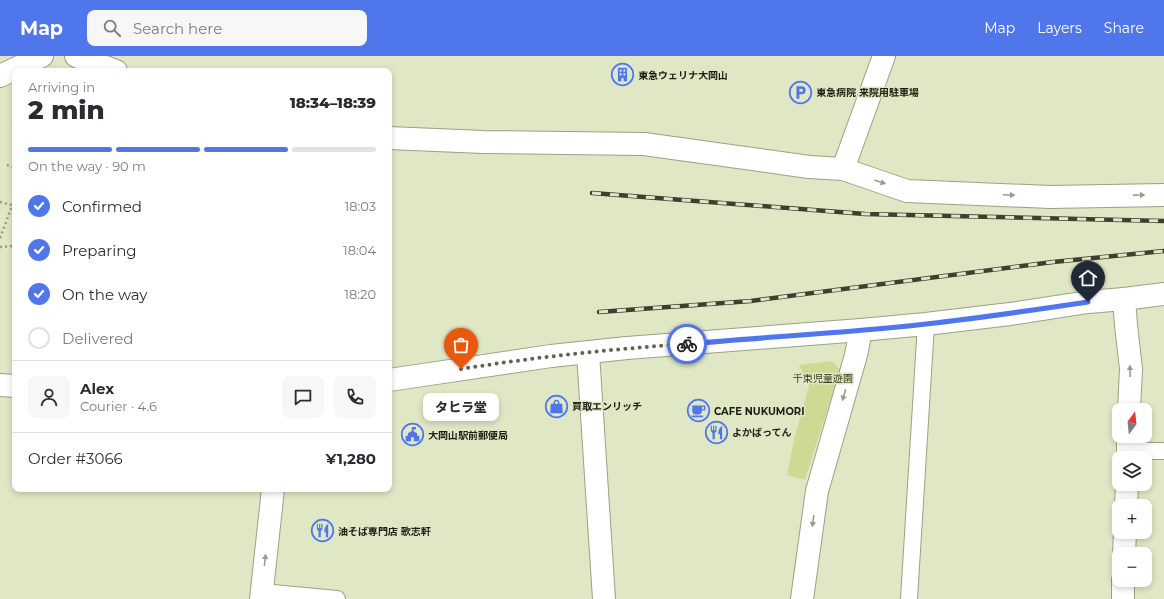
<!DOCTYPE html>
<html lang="en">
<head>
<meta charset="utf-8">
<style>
	:root { --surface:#fff; --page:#f7f7f7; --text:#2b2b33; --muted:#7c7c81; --line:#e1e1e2; --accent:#4f76ea }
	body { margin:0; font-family:Montserrat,"Noto Sans JP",sans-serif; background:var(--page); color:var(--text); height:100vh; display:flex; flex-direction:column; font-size:15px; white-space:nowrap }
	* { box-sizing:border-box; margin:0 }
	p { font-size:13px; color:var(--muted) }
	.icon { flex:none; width:22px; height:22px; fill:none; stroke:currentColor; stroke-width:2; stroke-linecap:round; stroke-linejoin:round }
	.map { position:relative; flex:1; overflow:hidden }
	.side { position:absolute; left:12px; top:12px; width:380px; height:424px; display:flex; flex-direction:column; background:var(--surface); border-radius:8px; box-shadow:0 2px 6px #0003 }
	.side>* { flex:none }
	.needle { width:26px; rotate:15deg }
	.tools { position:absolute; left:1112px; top:347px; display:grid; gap:8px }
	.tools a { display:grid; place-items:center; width:40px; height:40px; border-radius:8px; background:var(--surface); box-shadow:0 2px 6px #0003; font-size:20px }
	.pin { position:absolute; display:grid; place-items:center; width:34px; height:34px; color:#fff; margin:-41px -17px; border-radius:50% 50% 50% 0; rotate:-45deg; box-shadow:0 0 4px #0007 }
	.pin .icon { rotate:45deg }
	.courier { position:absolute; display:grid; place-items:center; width:40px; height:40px; margin:-20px; border:3px solid #4f76ea; border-radius:50%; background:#fff; color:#222; box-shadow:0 1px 5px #0007 }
	.bubble { position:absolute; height:28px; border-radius:8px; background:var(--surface); box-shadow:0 2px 6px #0003; font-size:13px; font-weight:800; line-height:28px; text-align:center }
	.overview em { font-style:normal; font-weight:800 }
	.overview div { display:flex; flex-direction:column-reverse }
	.overview { display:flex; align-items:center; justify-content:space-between; height:68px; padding:0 16px }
	h1 { font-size:26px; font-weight:800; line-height:30px }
	.bar { display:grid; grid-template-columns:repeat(4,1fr); gap:6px 4px; align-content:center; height:48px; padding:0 16px }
	.bar i { height:5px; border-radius:3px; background:var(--line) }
	.bar .on { background:var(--accent) }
	.bar p { grid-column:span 4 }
	.line { display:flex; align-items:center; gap:10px; padding:0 16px; border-top:1px solid var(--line) }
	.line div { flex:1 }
	.round { display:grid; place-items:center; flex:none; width:42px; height:42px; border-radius:8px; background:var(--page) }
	ol { padding:0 16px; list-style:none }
	li { display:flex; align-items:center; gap:12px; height:44px }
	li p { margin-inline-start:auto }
	li .icon { padding:4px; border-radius:50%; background:var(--accent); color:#fff; stroke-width:4 }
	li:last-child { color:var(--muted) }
	li i { width:22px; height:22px; border:2px solid var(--line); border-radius:50% }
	header { display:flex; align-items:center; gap:24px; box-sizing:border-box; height:56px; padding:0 20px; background:var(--accent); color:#fff }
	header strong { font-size:19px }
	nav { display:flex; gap:22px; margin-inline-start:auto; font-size:14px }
	.search { width:280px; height:36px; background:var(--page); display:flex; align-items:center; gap:10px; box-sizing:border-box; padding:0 14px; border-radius:8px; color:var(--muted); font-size:15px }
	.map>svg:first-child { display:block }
	.green { fill:#cdda94 }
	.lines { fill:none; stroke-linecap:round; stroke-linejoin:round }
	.lane-casing { stroke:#9ba282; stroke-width:18 }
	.street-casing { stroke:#9ba282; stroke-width:24 }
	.secondary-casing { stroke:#9ba282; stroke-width:24 }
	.path { stroke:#999e84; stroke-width:2.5; stroke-dasharray:2 3; stroke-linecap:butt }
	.lane { stroke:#fff; stroke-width:16 }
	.street { stroke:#fff; stroke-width:22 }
	.secondary { stroke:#fff; stroke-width:22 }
	.rail-casing { stroke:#3d4030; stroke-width:4.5 }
	.rail { stroke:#e0e7c5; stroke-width:3; stroke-dasharray:9; stroke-linecap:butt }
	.oneway { fill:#999a94 }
	.done { stroke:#616451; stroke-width:4; stroke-dasharray:0 7.2 }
	.route { stroke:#4f76ea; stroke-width:5 }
	.labels { text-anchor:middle; stroke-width:3; stroke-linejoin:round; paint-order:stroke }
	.poi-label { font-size:10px; font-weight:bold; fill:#1c1e12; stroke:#e0e7c5; text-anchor:start }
	.park-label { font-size:10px; fill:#323715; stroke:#e0e7c5 }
</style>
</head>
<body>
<header>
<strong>Map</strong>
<div class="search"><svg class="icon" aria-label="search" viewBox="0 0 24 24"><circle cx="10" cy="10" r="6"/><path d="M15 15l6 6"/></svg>Search here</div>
<nav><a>Map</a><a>Layers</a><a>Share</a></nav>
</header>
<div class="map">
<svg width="1164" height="543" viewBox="0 0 1164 543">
	<rect width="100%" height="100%" fill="#e0e7c5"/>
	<!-- green -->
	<polygon class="green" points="832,305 840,314 805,424 787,419 794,384 809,329 799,309"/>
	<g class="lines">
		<defs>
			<g id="lane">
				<polyline points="1128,395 1164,395"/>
				<polyline points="262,536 337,543"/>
				<polyline points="909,543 926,268"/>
			</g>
			<g id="street">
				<polyline points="76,0 116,15"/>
				<polyline points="0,20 42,0"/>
				<polyline points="389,82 483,86 644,88 809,111 843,113 907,135 1050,141 1164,139"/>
				<polyline points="843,113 884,0"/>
				<polyline points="1124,243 1126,269 1131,313 1129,354"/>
				<polyline points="1128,402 1128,380"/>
				<polyline points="1126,450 1127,428"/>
				<polyline points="1124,498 1125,476"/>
				<polyline points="261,543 273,433"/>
				<polyline points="802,543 817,435 856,299 861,274"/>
				<polyline points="1123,543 1123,524"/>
			</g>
			<g id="secondary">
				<polyline points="588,297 604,543"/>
				<polyline points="389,324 551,300 627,292 861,274 926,268 1010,258 1088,246 1124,243 1164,238"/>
				<polyline points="0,329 15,330"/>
			</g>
		</defs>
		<!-- lane casing -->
		<use href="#lane" class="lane-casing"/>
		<!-- street casing -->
		<use href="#street" class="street-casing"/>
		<!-- secondary casing -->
		<use href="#secondary" class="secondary-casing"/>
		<!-- path -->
		<g class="path">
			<polyline points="15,49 13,53 15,54"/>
			<polyline points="12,67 15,68"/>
			<polyline points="7,109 15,112"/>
			<polyline points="0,146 12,149"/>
			<polyline points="0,182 15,142"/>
			<polyline points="0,191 15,190"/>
		</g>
		<!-- lane -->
		<use href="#lane" class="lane"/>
		<!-- street -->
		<use href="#street" class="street"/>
		<!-- secondary -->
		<use href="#secondary" class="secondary"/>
		<defs>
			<g id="rail">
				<polyline points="592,137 865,158 1164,165"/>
				<polyline points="599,256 751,245 1053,206 1164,195"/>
			</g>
		</defs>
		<!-- rail casing -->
		<use href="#rail" class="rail-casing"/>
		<!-- rail -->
		<use href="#rail" class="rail"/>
	</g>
	<!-- one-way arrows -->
	<defs><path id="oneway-solid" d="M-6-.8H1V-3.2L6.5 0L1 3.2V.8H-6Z"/></defs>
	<g class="oneway">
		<use href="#oneway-solid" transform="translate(880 126) rotate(19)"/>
		<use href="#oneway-solid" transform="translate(1009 139) rotate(2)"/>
		<use href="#oneway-solid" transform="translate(1139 139) rotate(-1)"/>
		<use href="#oneway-solid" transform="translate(1130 315) rotate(-91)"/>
		<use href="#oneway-solid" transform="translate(844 339) rotate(106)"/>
		<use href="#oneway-solid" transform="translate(813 465) rotate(98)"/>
		<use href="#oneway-solid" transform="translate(265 504) rotate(-84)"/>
	</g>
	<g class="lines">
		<!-- done -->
		<path class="done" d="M461 313C536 301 611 293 687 288"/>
		<!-- route -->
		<path class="route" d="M687 288C766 281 846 277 926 268 980 262 1034 254 1088 246"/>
	</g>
	<!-- icons -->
	<defs>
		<symbol id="building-ring" viewBox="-11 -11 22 22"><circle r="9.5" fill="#e0e7c5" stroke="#4f76ea" stroke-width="1.5"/><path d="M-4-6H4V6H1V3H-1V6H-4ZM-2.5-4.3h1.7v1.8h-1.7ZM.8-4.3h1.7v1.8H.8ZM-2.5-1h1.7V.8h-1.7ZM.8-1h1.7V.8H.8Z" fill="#4f76ea"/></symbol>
		<symbol id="parking-ring" viewBox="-11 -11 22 22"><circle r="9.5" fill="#e0e7c5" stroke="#4f76ea" stroke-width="1.5"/><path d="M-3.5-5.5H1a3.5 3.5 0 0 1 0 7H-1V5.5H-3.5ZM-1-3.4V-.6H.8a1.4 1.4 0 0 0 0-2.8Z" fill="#4f76ea"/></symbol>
		<symbol id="shop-ring" viewBox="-11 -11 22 22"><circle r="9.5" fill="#e0e7c5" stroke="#4f76ea" stroke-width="1.5"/><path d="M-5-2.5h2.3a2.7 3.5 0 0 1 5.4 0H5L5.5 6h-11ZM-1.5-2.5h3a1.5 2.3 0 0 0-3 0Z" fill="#4f76ea"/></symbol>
		<symbol id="cafe-ring" viewBox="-11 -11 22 22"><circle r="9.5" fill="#e0e7c5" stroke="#4f76ea" stroke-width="1.5"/><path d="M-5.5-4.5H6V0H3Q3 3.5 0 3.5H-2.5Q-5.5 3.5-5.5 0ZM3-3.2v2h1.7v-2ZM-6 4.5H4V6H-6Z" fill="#4f76ea"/></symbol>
		<symbol id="restaurant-ring" viewBox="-11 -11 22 22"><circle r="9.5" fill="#e0e7c5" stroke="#4f76ea" stroke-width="1.5"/><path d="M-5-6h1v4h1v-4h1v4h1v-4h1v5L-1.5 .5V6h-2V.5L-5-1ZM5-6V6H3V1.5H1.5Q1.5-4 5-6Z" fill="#4f76ea"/></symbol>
		<symbol id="civic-ring" viewBox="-11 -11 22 22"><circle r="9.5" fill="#e0e7c5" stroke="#4f76ea" stroke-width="1.5"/><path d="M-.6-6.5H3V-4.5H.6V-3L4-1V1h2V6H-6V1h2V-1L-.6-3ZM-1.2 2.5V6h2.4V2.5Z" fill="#4f76ea"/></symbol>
	</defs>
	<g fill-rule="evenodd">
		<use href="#building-ring" x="610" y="6" width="25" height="25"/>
		<use href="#parking-ring" x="788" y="24" width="25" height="25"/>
		<use href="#shop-ring" x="544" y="338" width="25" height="25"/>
		<use href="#cafe-ring" x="686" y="342" width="25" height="25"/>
		<use href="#restaurant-ring" x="704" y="364" width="25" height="25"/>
		<use href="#civic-ring" x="400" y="366" width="25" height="25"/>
		<use href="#restaurant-ring" x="310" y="462" width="25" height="25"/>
	</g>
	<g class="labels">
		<!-- poi labels -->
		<g class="poi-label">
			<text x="638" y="23">東急ウェリナ大岡山</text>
			<text x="816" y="40">東急病院 来院用駐車場</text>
			<text x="572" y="354">買取エンリッチ</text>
			<text x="714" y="359">CAFE NUKUMORI</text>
			<text x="732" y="380">よかばってん</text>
			<text x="428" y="383">大岡山駅前郵便局</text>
			<text x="338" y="479">油そば専門店 歌志軒</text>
		</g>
		<!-- park labels -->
		<g class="park-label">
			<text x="823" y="326">千束児童遊園</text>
		</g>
	</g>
</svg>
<div class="tools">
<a><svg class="needle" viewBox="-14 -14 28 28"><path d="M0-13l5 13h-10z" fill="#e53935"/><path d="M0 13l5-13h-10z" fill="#7c7c81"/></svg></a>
<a><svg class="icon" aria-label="layers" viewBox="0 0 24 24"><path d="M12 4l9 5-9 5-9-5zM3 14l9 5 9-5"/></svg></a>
<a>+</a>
<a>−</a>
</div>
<div class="pin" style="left:461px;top:313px;background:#ea580c"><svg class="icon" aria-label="bag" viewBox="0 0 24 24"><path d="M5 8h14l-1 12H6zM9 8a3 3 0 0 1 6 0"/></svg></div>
<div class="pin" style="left:1088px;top:246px;background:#1f2937"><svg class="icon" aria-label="home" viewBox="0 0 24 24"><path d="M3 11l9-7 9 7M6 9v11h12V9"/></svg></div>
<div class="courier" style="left:687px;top:288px"><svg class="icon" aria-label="bike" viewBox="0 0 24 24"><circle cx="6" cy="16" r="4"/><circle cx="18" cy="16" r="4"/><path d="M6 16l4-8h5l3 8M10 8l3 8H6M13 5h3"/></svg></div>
<div class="bubble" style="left:423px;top:337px;width:76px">タヒラ堂</div>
<section class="side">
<div class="overview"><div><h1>2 min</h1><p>Arriving in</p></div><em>18:34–18:39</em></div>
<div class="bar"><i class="on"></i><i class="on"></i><i class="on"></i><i></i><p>On the way · 90 m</p></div>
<ol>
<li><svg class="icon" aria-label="check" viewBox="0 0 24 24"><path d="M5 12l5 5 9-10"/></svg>Confirmed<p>18:03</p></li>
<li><svg class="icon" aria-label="check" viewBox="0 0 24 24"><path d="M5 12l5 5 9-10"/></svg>Preparing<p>18:04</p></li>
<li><svg class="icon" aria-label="check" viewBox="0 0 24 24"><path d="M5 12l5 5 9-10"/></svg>On the way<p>18:20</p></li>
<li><i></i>Delivered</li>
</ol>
<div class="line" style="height:72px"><a class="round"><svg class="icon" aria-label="person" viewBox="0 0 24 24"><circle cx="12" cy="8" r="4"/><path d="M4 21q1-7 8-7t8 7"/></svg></a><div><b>Alex</b><p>Courier · 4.6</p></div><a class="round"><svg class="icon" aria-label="chat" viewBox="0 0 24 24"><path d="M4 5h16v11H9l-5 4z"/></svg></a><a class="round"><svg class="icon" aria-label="phone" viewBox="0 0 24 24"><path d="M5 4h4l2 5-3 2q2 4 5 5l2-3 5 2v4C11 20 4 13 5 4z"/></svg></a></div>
<div class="line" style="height:52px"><div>Order #3066</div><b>¥1,280</b></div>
</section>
</div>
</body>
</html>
